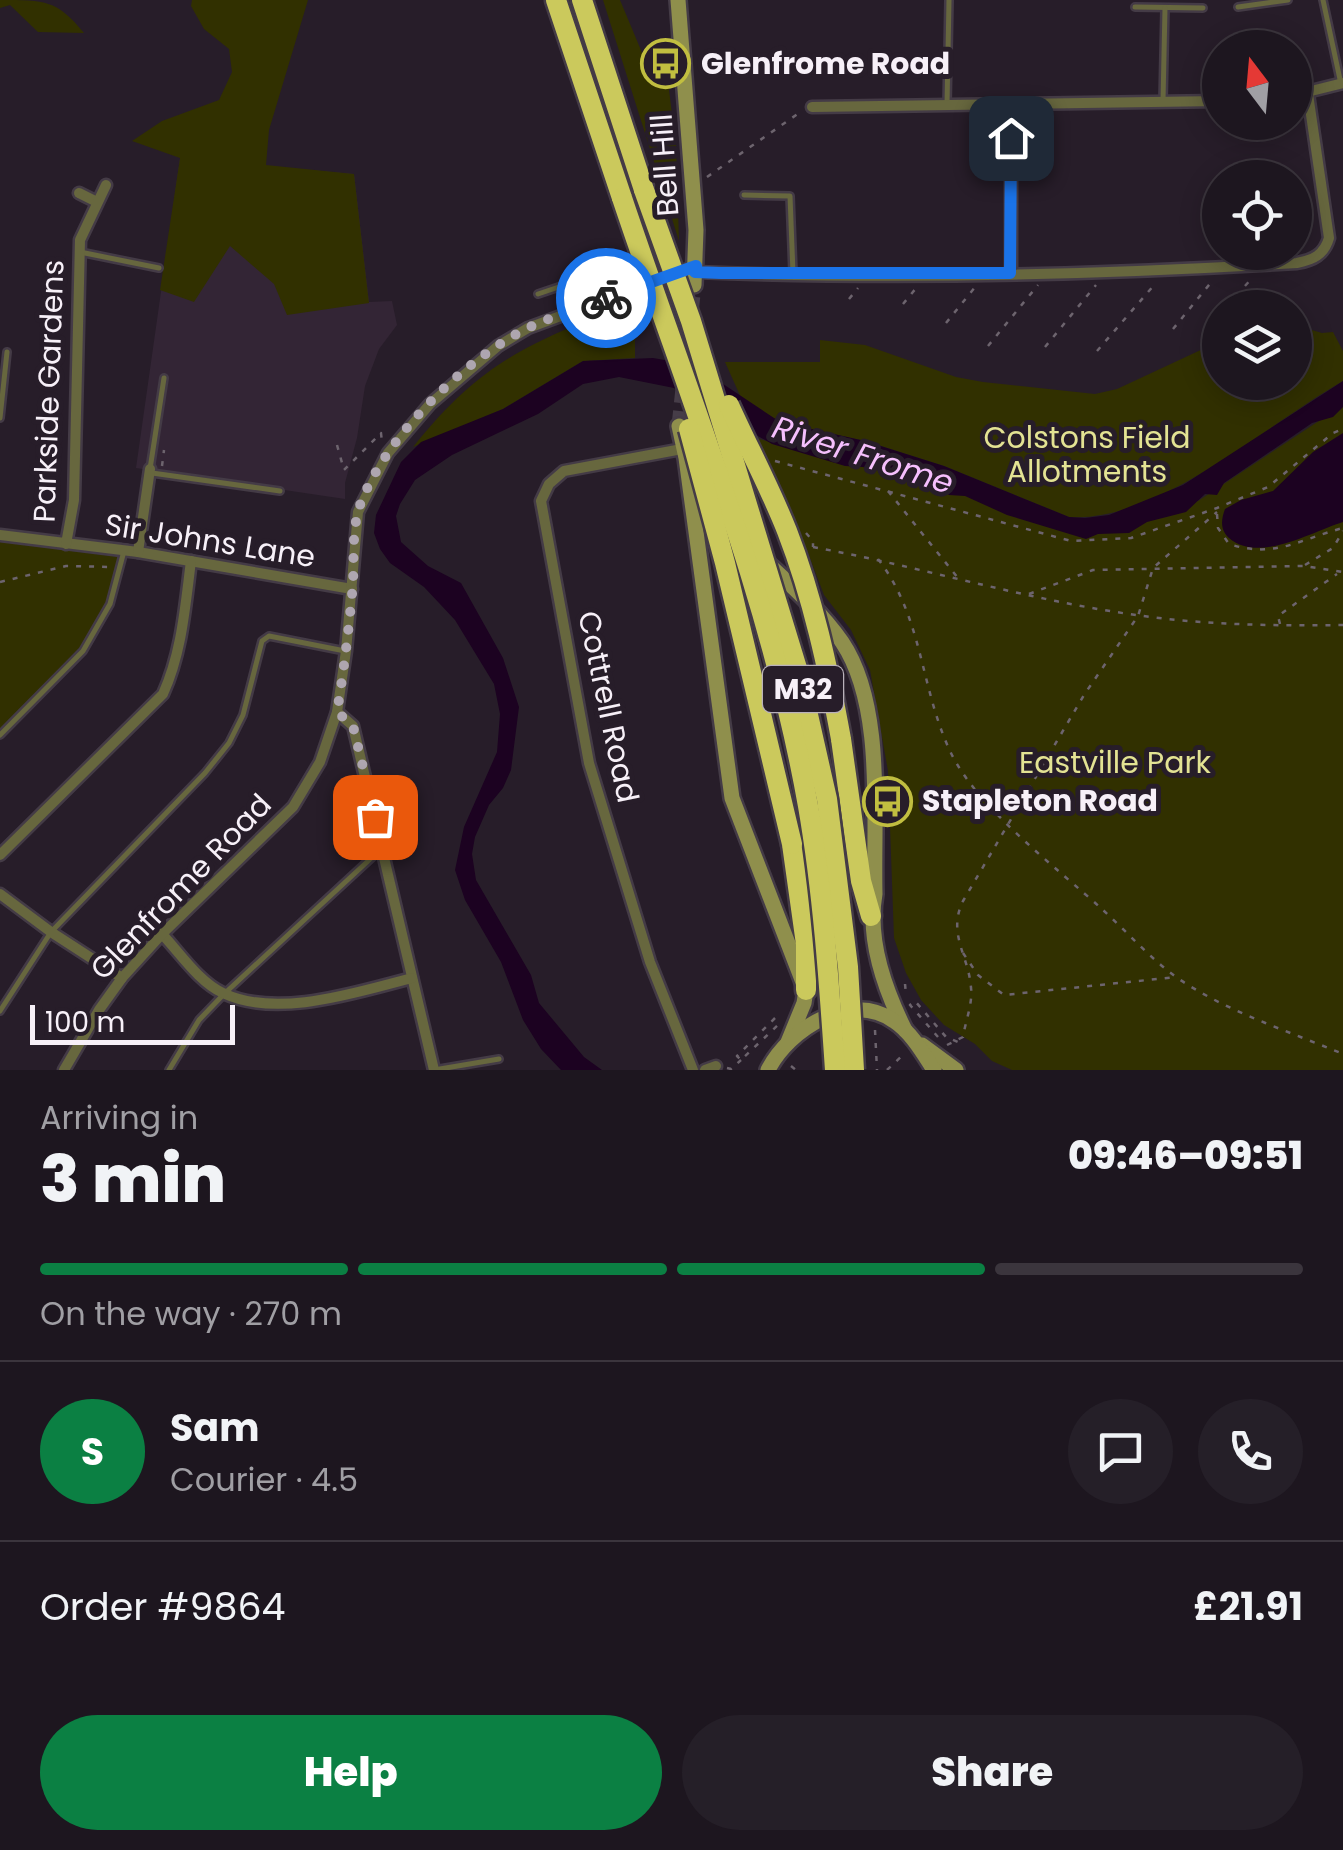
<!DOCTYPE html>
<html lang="en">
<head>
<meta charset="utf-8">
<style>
	:root { --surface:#1d161f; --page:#251f28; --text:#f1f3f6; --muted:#a09fa4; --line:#3b353d; --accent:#0b8043 }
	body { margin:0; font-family:Poppins,sans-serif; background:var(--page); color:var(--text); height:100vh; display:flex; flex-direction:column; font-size:38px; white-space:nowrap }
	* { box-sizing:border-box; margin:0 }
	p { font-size:32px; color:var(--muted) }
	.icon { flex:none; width:55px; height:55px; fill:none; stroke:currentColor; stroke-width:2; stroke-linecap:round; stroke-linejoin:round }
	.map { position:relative; height:1070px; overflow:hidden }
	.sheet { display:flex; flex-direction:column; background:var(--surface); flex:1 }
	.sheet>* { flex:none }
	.needle { width:65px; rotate:344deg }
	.tools { position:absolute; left:1202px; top:30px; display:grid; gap:20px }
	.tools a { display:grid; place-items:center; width:110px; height:110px; border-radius:50%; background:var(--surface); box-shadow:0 5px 25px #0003,0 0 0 2px var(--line); font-size:50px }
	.scale { position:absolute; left:30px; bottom:25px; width:205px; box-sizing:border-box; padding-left:10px; border:5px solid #f7f0f8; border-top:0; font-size:28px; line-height:35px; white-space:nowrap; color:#f7f0f8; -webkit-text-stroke:8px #271d29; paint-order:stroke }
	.pin { position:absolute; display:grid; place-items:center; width:85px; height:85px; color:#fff; margin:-42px; border-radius:20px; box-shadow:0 5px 15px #0006 }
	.courier { position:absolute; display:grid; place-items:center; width:100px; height:100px; margin:-50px; border:8px solid #1a73e8; border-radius:50%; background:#fff; color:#222; box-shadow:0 2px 12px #0007 }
	.summary em { font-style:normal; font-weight:800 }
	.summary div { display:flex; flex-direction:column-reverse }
	.summary { display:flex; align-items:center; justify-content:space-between; height:170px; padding:0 40px }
	h1 { font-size:65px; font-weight:800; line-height:75px }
	.bar { display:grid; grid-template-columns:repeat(4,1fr); gap:15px 10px; align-content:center; height:120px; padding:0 40px }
	.bar i { height:12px; border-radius:8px; background:var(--line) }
	.bar .selected { background:var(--accent) }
	.bar p { grid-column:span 4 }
	.line { display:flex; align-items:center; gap:25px; padding:0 40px; border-top:2px solid var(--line) }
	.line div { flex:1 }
	.round { display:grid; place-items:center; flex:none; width:105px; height:105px; border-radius:52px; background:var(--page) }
	.action { display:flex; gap:20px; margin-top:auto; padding:20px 40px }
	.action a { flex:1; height:115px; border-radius:60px; background:var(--accent); color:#fff; font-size:40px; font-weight:800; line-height:115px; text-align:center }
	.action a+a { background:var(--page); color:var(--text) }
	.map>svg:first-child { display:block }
	.built { fill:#332535 }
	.green { fill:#313000 }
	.water { fill:#1c0221 }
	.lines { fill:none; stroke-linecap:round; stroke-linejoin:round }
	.secondary-tunnel { stroke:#463d48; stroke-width:15; stroke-dasharray:15 8; stroke-linecap:butt }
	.lane-casing { stroke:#443b46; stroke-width:10 }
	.street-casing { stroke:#443b46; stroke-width:15 }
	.secondary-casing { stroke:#443b46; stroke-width:20 }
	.highway-casing { stroke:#443b46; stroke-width:25 }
	.path { stroke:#6d646e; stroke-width:2.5; stroke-dasharray:5 8; stroke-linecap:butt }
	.lane { stroke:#67673e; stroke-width:5 }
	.street { stroke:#67673e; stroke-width:10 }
	.secondary { stroke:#8f8f4c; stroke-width:15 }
	.highway { stroke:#cbc95c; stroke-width:20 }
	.highway-bridge-casing { stroke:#443b46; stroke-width:25; stroke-linecap:butt }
	.highway-bridge { stroke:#cbc95c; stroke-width:20 }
	.done { stroke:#aea6b0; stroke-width:10; stroke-dasharray:0 18 }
	.route { stroke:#1a73e8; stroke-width:12 }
	.labels { text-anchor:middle; stroke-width:10; stroke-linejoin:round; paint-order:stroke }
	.shield { fill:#271d29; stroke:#b9b1ba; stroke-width:2.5 }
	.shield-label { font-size:28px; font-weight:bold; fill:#f7f0f8 }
	.poi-label { font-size:30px; font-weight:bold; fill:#f7f0f8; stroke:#271d29; text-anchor:start }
	.street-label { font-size:30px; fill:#f7f0f8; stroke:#271d29 }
	.park-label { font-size:30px; fill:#e3e393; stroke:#271d29 }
	.water-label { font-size:32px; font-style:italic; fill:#f5bffd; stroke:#271d29 }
</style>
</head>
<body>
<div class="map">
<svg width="1343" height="1070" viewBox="0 0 1343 1070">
	<rect width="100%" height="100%" fill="#271d29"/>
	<!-- built -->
	<polygon class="built" points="180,158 354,174 369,302 392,301 397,325 379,349 365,386 357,438 345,483 345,499 136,468"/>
	<!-- green -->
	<g class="green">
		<path d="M0 0C46 0 57 0 84 33L38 32 10 5 0 8Z"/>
		<polygon points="192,0 308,0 269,130 266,165 354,174 369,303 287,315 274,284 230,246 194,302 160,290 180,158 132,141 162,121 219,100 232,72 229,49 204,29 191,6"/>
		<polygon points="603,0 620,0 643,55 663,42 676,146 679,241"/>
		<path d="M635 301V358L583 361 503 409 413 447C485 357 532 343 635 301Z"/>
		<path d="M1295 325 1322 333 1333 332 1343 351V381C1267 424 1158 523 1069 517L944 466 865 441 780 422 742 400 725 362H820V340L865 345 956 377 983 382 1095 394 1117 389 1205 348 1208 351 1220 346V382H1295Z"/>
		<polygon points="1343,405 1343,1070 1012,1070 992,1061 975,1044 944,1025 921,1000 906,973 894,938 888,771 870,670 851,630 824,595 808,553 775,494 752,437 899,476 908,473 1065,525 1195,496 1198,501"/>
		<polygon points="0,542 119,557 109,599 82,645 0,730"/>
	</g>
	<!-- water -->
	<g class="water">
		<polygon points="653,358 682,363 714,378 780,422 865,441 944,466 1069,517 1085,518 1109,515 1183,485 1343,381 1343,407 1333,417 1312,423 1224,483 1217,495 1205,494 1186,512 1147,522 1129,533 1098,534 1086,539 1007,515 965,496 949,495 939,486 894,469 845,466 772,444 674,388 619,377 583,384 538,414 452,455 415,480 400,504 396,516 401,542 428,566 461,583 503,658 519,707 511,770 503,788 489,805 475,837 472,854 476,880 531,975 539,1003 584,1057 602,1070 561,1070 541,1049 523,1020 501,962 465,900 455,870 464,827 497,752 500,714 494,684 455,620 424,587 390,563 380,549 374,533 376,515 401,462 421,442 503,409 583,361"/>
		<path d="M1343 433V522C1313 531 1259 564 1229 538 1220 530 1221 520 1225 509L1241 500 1273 491 1313 452Z"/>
	</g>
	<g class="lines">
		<!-- secondary-tunnel -->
		<polyline class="secondary-tunnel" points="679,426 694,285"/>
		<defs>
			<g id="lane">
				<polyline points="1323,0 1341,84"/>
				<polyline points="1135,7 1203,8"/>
				<polyline points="1238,7 1288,0"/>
				<polyline points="1163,101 1165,8"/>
				<polyline points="947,105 949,0"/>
				<polyline points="744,195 790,196 793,273"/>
				<polyline points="80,252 159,268"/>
				<polyline points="538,294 639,260"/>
				<polyline points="0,418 7,352"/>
				<polyline points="150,469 164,378"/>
				<polyline points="152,473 280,491"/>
				<polyline points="0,735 83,651 110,604 124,551"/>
				<polyline points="0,1011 51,932 205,773 229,743 243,715 262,641 269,636 345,651"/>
				<polyline points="169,1070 199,1020 224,994 380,850"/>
				<polyline points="434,1070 499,1059"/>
			</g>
			<g id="street">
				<polyline points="1295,95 1343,83"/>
				<polyline points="812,107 1220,101"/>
				<polyline points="79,193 97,202"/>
				<path d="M695 272C895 280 1097 275 1297 263 1313 260 1324 255 1329 238L1308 94"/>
				<polyline points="1011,273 1011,104"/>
				<polyline points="682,449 564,471 549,484 541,501 589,763 650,962 693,1070"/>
				<polyline points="0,535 138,552 352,589"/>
				<polyline points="66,544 74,500 80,240 106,185"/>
				<polyline points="138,552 150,469"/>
				<polyline points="337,712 353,726 434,1070"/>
				<path d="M0 855 163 694C182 652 185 607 191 561"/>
				<polyline points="0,894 51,932 122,978"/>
				<path d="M162 934C180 953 199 982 223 993 277 1019 357 992 412 978"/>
				<polyline points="64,1070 99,1010 122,978 162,934 293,807 320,762 337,712 346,651 358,512 388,453 430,404 498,346 528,328 696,266"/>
				<polyline points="705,1070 716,1066"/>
			</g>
			<g id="secondary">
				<polyline points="678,0 696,230 694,285"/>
				<polyline points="679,426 686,458 732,798 806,990 804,1003 788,1042"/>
				<path d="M767 563C794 588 821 612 842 642 885 706 873 818 875 894 867 939 885 990 905 1030"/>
				<polyline points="922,1045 956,1070"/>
				<path d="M768 1070C789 1029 850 990 894 1021 911 1032 923 1053 934 1070"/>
			</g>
			<g id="highway">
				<polyline points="556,0 622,198"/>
				<polyline points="582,0 644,190"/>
				<polyline points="841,739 861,881 871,916"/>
				<polyline points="792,844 806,944 806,990"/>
			</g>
		</defs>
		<!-- lane casing -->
		<use href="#lane" class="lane-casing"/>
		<!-- street casing -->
		<use href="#street" class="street-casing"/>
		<!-- secondary casing -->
		<use href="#secondary" class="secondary-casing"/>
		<!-- highway casing -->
		<use href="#highway" class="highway-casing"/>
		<!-- path -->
		<g class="path">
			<polyline points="707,177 799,113"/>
			<polyline points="1245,286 1252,278"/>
			<polyline points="849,299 858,288"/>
			<polyline points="903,304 917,287"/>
			<polyline points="946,323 976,286"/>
			<polyline points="1173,329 1213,280"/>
			<polyline points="988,346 1038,285"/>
			<polyline points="1045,347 1096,285"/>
			<polyline points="1097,351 1155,284"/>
			<polyline points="337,445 344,470 381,433 382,443"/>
			<polyline points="775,461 1071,541 1131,538 1217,508 1268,487 1333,433 1343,429"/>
			<polyline points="162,466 164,450"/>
			<polyline points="888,491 958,578"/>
			<path d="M1217 514 1218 528 1229 544C1275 559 1300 539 1343 528"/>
			<polyline points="806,533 813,541 813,547"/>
			<path d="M813 547C922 567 1027 600 1136 615 1204 625 1275 626 1343 625"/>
			<path d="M878 559C923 617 920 687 950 751 976 807 1056 867 1103 910 1127 932 1150 958 1176 977 1225 1011 1288 1031 1343 1054"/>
			<polyline points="1305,565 1333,548 1343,531"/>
			<polyline points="0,582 66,566 111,567"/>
			<polyline points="1029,594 1093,570 1304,566 1343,572"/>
			<polyline points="1280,624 1278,616 1337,574"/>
			<polyline points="963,953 978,975 1004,995 1176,977"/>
			<polyline points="905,984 906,994"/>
			<polyline points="775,1018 737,1056 741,1060 780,1023"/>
			<polyline points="875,1030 877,1070"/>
			<polyline points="938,1037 910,1005 915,1001 946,1037 958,1042"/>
			<path d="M947 1045 963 1037C965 1023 973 1003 971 988 969 956 947 934 963 901L1084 695 1138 616 1153 568 1217 512"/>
			<polyline points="791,1066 796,1070"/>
			<polyline points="727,1068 731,1069 741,1060"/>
			<polyline points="887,1070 904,1054"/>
		</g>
		<!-- lane -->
		<use href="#lane" class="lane"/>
		<!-- street -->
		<use href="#street" class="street"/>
		<!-- secondary -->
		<use href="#secondary" class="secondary"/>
		<!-- highway -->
		<use href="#highway" class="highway"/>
		<defs>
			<g id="highway-bridge">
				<polyline points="644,190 691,321 799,675 827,799 848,967 854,1070"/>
				<path d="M622 198C689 398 771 597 808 806 823 893 829 982 835 1070"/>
				<path d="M729 405C748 447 770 488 787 531 813 598 828 668 841 739"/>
				<polyline points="689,429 725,563 792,844"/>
			</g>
		</defs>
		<!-- highway-bridge casing -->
		<use href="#highway-bridge" class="highway-bridge-casing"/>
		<!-- highway-bridge -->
		<use href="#highway-bridge" class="highway-bridge"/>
	</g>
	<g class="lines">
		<!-- done -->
		<path class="done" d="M375 817 353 726 337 712C344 670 349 627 353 584 354 560 352 531 359 508 383 439 463 360 528 328 553 316 581 308 606 298"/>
		<!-- route -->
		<polyline class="route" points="606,298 696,266 695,272 721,273 1010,273 1011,138"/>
	</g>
	<!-- icons -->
	<defs>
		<symbol id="bus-ring" viewBox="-11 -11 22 22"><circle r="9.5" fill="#271d29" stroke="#c1be40" stroke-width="1.5"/><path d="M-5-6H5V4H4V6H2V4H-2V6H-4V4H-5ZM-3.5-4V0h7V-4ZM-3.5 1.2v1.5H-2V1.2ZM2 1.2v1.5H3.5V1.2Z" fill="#c1be40"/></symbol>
	</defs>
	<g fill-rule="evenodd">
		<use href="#bus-ring" x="638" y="36" width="55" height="55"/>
		<use href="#bus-ring" x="860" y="774" width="55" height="55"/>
	</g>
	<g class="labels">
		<!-- shield labels -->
		<rect class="shield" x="763" y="666" width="80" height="46" rx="8"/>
		<g class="shield-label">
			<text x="803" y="699">M32</text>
		</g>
		<!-- poi labels -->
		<g class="poi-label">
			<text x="701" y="74">Glenfrome Road</text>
			<text x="922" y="811">Stapleton Road</text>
		</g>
		<!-- street labels -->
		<g class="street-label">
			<text transform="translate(665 165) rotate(-94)" y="10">Bell Hill</text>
			<text transform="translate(49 391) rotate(-88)" y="10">Parkside Gardens</text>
			<text transform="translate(210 541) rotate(9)" y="10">Sir Johns Lane</text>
			<text transform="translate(608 707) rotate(78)" y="10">Cottrell Road</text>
			<text transform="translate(181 887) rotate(-46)" y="10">Glenfrome Road</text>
		</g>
		<!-- park labels -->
		<g class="park-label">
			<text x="1087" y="448">Colstons Field<tspan x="1087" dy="34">Allotments</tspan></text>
			<text x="1115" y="773">Eastville Park</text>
		</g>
		<!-- water labels -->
		<g class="water-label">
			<text transform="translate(863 455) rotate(18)" y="11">River Frome</text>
		</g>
	</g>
</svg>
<div class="tools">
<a><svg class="needle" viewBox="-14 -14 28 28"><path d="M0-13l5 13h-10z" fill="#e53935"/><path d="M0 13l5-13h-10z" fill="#a09fa4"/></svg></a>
<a><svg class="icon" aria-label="locate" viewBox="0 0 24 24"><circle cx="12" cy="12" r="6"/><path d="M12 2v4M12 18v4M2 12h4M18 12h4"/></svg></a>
<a><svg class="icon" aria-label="layers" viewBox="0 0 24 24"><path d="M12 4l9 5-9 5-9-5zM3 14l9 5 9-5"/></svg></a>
</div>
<div class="scale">100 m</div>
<div class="pin" style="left:375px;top:817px;background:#ea580c"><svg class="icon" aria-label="bag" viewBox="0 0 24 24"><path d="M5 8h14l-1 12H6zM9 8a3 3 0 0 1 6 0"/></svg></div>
<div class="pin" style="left:1011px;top:138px;background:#1f2937"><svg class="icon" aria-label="home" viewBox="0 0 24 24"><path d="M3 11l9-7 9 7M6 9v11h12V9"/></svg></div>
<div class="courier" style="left:606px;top:298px"><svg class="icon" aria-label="bike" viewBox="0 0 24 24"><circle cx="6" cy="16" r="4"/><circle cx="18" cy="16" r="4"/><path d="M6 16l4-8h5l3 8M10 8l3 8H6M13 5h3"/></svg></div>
</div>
<section class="sheet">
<div class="summary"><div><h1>3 min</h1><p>Arriving in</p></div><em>09:46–09:51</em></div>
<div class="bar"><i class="selected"></i><i class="selected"></i><i class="selected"></i><i></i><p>On the way · 270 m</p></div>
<div class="line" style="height:180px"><b class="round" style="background:var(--accent);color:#fff">S</b><div><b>Sam</b><p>Courier · 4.5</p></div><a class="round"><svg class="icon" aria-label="chat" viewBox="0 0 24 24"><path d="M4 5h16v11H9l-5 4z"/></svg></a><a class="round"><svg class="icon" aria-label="phone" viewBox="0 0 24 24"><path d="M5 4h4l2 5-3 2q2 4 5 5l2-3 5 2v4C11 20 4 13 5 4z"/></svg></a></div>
<div class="line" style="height:130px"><div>Order #9864</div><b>£21.91</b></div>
<div class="action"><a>Help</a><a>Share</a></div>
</section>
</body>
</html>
